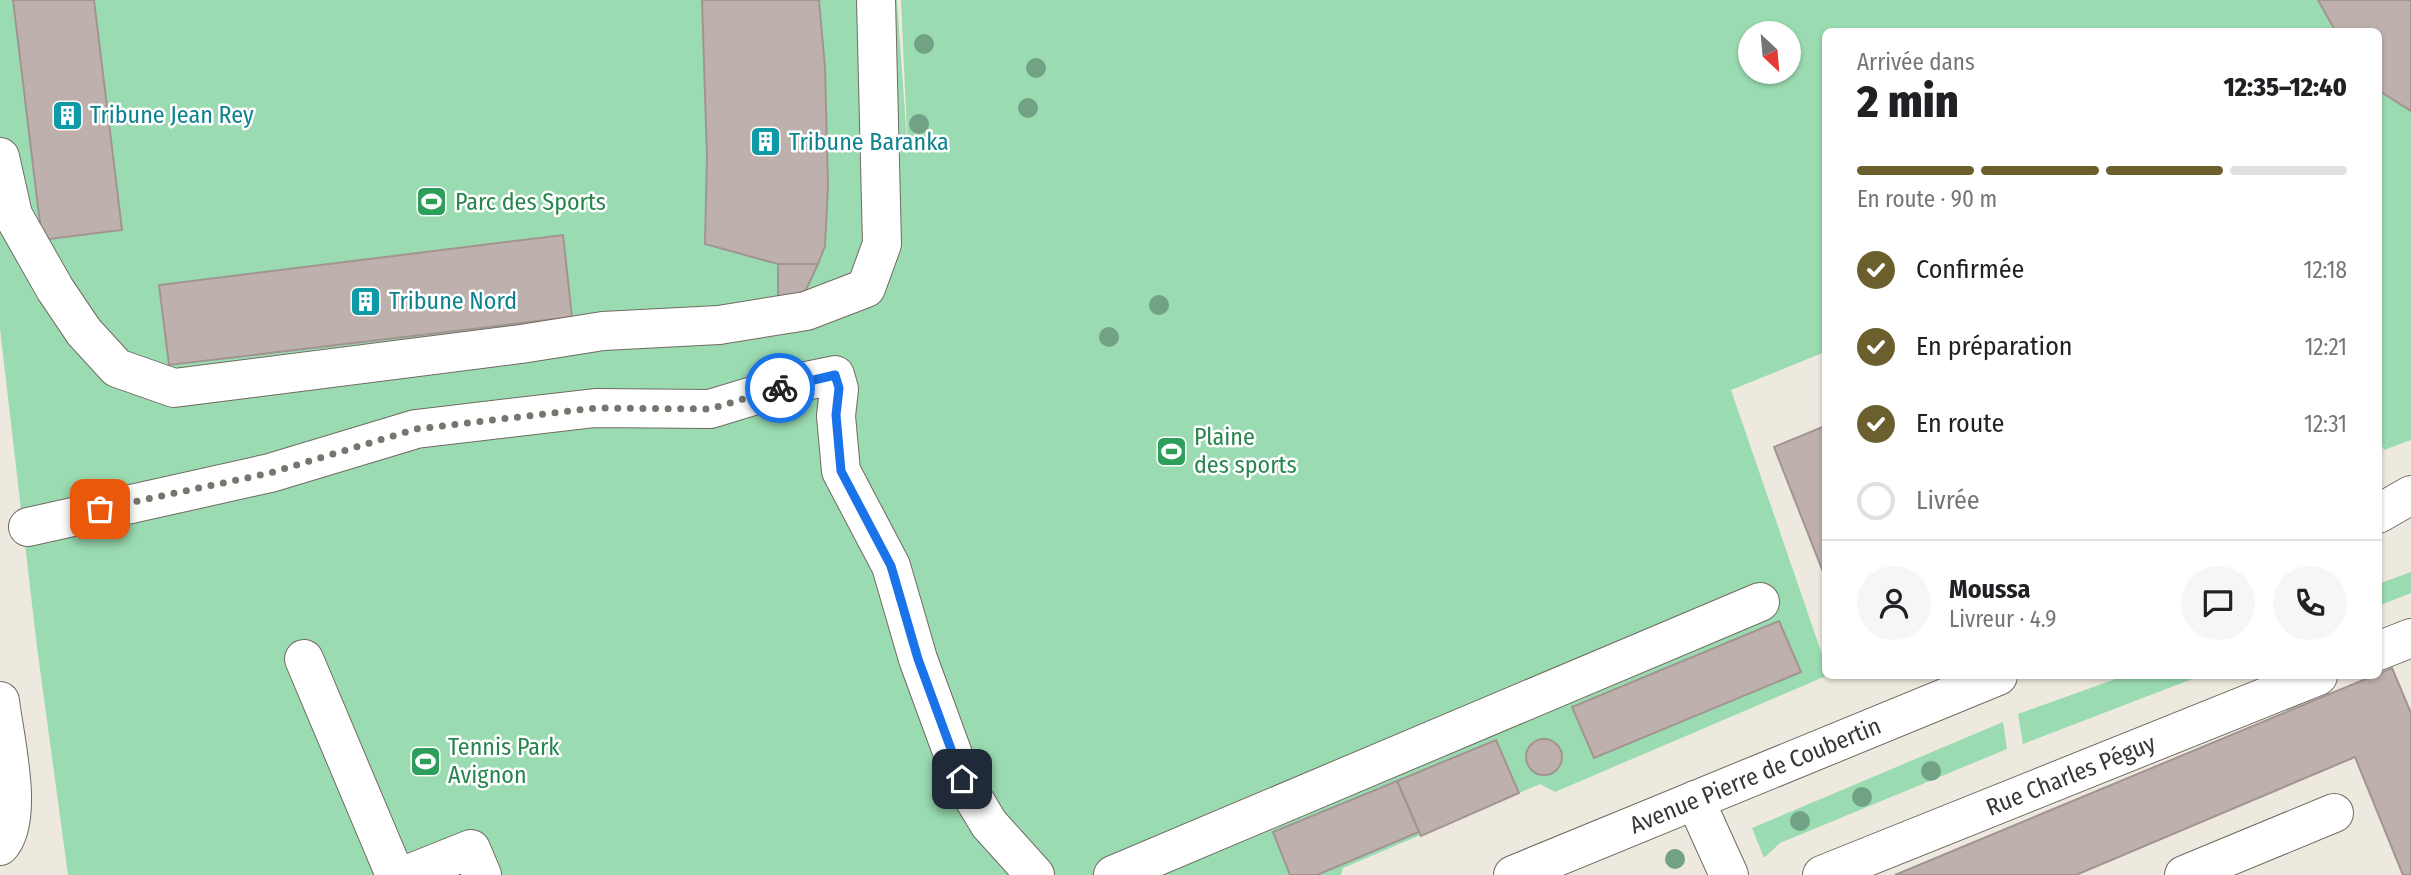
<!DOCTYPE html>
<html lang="fr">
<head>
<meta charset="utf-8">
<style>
	:root { --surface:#fff; --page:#f6f6f6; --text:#202124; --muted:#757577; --line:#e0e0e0; --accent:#6b602d }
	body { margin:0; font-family:"Fira Sans Condensed",sans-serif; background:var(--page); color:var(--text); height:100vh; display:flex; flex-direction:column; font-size:26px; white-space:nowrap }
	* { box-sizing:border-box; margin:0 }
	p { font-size:23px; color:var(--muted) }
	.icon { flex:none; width:38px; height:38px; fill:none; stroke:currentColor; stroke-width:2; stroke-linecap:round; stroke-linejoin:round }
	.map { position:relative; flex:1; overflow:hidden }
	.panel { position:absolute; left:1822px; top:28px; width:560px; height:651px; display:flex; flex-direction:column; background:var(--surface); border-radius:10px; box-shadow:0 2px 5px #0004 }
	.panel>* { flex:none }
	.needle { width:46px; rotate:154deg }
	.controls { position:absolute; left:1738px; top:21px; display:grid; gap:14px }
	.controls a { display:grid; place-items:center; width:63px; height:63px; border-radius:50%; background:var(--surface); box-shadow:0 2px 5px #0004; font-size:35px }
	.pin { position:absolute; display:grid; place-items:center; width:60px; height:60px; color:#fff; margin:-30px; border-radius:14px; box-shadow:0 4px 10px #0006 }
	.courier { position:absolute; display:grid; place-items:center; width:70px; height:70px; margin:-35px; border:5px solid #1a73e8; border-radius:50%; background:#fff; color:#222; box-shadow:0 2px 9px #0007 }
	.summary em { font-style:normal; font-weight:800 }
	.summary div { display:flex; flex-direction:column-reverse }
	.summary { display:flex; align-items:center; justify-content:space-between; height:119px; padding:0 35px }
	h1 { font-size:46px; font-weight:800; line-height:52px }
	.bar { display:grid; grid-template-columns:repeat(4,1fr); gap:10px 7px; align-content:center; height:84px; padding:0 35px }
	.bar i { height:9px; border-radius:5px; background:var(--line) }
	.bar .current { background:var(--accent) }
	.bar p { grid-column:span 4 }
	.line { display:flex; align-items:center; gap:18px; padding:0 35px; border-top:2px solid var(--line) }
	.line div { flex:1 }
	.round { display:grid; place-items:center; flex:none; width:74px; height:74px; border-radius:37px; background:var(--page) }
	ol { padding:0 35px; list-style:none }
	li { display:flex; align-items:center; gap:21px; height:77px }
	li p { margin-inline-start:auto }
	li .icon { padding:7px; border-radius:50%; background:var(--accent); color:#fff; stroke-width:4 }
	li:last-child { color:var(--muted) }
	li i { width:38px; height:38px; border:4px solid var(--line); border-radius:50% }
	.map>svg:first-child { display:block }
	.green { fill:#9adbb1; fill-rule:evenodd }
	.building { fill:#beb0ac; stroke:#a29591; stroke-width:2 }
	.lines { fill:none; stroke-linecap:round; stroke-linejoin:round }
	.minor-casing { stroke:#706b61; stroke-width:40 }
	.minor { stroke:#fff; stroke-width:38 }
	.tree { fill:#71a285 }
	.done { stroke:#78756f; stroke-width:7; stroke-dasharray:0 12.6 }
	.route { stroke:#1a73e8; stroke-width:9 }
	.labels { text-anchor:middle; stroke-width:5; stroke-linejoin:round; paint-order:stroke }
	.culture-label { font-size:24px; fill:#0d838f; stroke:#fff; text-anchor:start }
	.leisure-label { font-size:24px; fill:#27864d; stroke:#fff; text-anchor:start }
	.street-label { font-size:24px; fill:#393733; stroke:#fff }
</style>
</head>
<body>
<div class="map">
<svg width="2411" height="875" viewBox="0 0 2411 875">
	<rect width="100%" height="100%" fill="#eee9de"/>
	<!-- green -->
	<g class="green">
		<path d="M0 0H897L908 156 901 0H2411V440L2384 450 2378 437V32H1825V352L1731 390 1825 663 1826 676 1555 792 1540 784 1343 868 1341 875H68L37 647 0 329ZM1750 33H1788V72H1750Z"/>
		<polygon points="2411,572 2411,593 2378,606 2378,584"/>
		<polygon points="2124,676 2200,676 2023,744 2018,714"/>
		<polygon points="2003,722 2007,749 1780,843 1764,858 1752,828"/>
	</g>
	<!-- building -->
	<g class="building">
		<polygon points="13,0 94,0 122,230 42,240"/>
		<polygon points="702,0 819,0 825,68 828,186 825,246 818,264 778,264 705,244 707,157"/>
		<polygon points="2318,0 2411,0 2411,111 2378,90 2378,32 2336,32"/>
		<polygon points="563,235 572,317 169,365 159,285"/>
		<polygon points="778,264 818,264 804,294 778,310"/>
		<polygon points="1825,426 1825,577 1774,447"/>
		<polygon points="1779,621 1801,672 1594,758 1572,707"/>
		<polygon points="2392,668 2411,713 2411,875 2403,875 2355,757 2076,875 1895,875"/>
		<circle cx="1544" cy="757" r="18"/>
		<polygon points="1496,740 1519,793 1421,836 1397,781"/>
		<polygon points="1397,781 1419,832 1317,875 1290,875 1273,832"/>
	</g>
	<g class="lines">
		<defs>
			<g id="minor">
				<polyline points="0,157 13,215 55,289 84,332 117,368 174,388 521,344 603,331 719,325 806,311 866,288 882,244 876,0"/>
				<polyline points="2378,514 2411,495"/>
				<polyline points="28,527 270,473 416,429 595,408 710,409 796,383 835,375 839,389 836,416 841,471 891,566 918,659 962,779 989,824 1035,875"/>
				<polyline points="2378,651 2411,638"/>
				<polyline points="304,659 395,875"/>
				<path d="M0 701C4 736 25 819 0 846"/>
				<polyline points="1695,800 1729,875"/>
				<polyline points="406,875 471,849 482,875"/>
				<polyline points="1113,875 1760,602"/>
				<path id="s1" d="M1513 875 1998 676"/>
				<path id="s2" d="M1822 875 2318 676"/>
				<polyline points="2184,875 2334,813"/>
			</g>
		</defs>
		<!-- minor casing -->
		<use href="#minor" class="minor-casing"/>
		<!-- minor -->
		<use href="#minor" class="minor"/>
	</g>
	<!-- trees -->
	<g class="tree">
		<circle cx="924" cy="44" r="10"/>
		<circle cx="1036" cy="68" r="10"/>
		<circle cx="1028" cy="108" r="10"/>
		<circle cx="919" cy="124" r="10"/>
		<circle cx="1159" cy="305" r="10"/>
		<circle cx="1109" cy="337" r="10"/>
		<circle cx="1931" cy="771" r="10"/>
		<circle cx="1862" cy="797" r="10"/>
		<circle cx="1800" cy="821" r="10"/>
		<circle cx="1675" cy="859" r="10"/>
	</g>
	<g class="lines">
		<!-- done -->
		<polyline class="done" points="100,509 270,473 416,429 596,408 710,409 780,388"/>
		<!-- route -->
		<polyline class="route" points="780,388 835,375 839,388 836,415 841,471 891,566 918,659 962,779"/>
	</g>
	<!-- icons -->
	<defs>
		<symbol id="building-square" viewBox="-11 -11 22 22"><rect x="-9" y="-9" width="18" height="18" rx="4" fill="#0f9aa8" stroke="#fff"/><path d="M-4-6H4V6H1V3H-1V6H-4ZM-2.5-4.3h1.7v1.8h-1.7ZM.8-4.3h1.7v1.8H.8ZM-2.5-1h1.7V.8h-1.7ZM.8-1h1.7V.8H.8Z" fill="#fff"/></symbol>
		<symbol id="stadium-square" viewBox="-11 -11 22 22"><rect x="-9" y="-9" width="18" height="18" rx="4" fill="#2e9e5b" stroke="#fff"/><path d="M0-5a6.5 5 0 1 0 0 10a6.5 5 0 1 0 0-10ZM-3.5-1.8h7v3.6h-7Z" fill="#fff"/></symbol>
	</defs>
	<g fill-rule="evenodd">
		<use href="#building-square" x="50" y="98" width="35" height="35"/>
		<use href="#building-square" x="748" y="124" width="35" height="35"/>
		<use href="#stadium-square" x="414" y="184" width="35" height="35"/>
		<use href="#building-square" x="348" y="284" width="35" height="35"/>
		<use href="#stadium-square" x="1154" y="434" width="35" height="35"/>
		<use href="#stadium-square" x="408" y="744" width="35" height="35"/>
	</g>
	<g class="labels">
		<!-- culture labels -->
		<g class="culture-label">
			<text x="90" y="123">Tribune Jean Rey</text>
			<text x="789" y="150">Tribune Baranka</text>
			<text x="389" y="309">Tribune Nord</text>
		</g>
		<!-- leisure labels -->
		<g class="leisure-label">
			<text x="455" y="210">Parc des Sports</text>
			<text x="1194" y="445">Plaine<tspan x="1194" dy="28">des sports</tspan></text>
			<text x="448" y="755">Tennis Park<tspan x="448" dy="28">Avignon</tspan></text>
		</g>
		<!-- street labels -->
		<g class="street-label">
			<text dy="8" stroke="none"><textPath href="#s1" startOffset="262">Avenue Pierre de Coubertin</textPath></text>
			<text dy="8" stroke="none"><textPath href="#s2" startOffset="268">Rue Charles Péguy</textPath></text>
		</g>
	</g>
</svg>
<div class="controls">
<a><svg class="needle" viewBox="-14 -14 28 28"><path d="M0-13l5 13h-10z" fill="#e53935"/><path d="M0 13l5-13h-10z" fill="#757577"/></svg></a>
</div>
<div class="pin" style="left:100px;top:509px;background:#ea580c"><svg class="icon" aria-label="bag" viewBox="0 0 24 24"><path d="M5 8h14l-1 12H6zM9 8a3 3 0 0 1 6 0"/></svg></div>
<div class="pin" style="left:962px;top:779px;background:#1f2937"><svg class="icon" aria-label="home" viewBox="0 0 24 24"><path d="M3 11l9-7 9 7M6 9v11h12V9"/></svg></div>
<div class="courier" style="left:780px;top:388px"><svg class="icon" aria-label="bike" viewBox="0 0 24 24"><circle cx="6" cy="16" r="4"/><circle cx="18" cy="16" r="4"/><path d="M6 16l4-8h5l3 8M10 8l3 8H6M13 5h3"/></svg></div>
<section class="panel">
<div class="summary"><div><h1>2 min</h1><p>Arrivée dans</p></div><em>12:35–12:40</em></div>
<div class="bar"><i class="current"></i><i class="current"></i><i class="current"></i><i></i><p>En route · 90 m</p></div>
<ol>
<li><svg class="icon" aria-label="check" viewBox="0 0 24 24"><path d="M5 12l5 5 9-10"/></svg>Confirmée<p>12:18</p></li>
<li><svg class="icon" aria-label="check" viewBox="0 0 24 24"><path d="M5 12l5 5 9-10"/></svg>En préparation<p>12:21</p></li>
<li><svg class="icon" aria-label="check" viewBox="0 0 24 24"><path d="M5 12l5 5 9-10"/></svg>En route<p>12:31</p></li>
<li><i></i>Livrée</li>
</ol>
<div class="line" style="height:126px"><a class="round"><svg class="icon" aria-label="person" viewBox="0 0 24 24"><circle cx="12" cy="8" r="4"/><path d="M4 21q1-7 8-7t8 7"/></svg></a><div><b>Moussa</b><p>Livreur · 4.9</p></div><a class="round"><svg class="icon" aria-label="chat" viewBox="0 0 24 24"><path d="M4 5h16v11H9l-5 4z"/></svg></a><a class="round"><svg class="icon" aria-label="phone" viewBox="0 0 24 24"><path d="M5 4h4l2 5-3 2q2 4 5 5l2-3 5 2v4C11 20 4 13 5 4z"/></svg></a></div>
</section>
</div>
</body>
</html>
